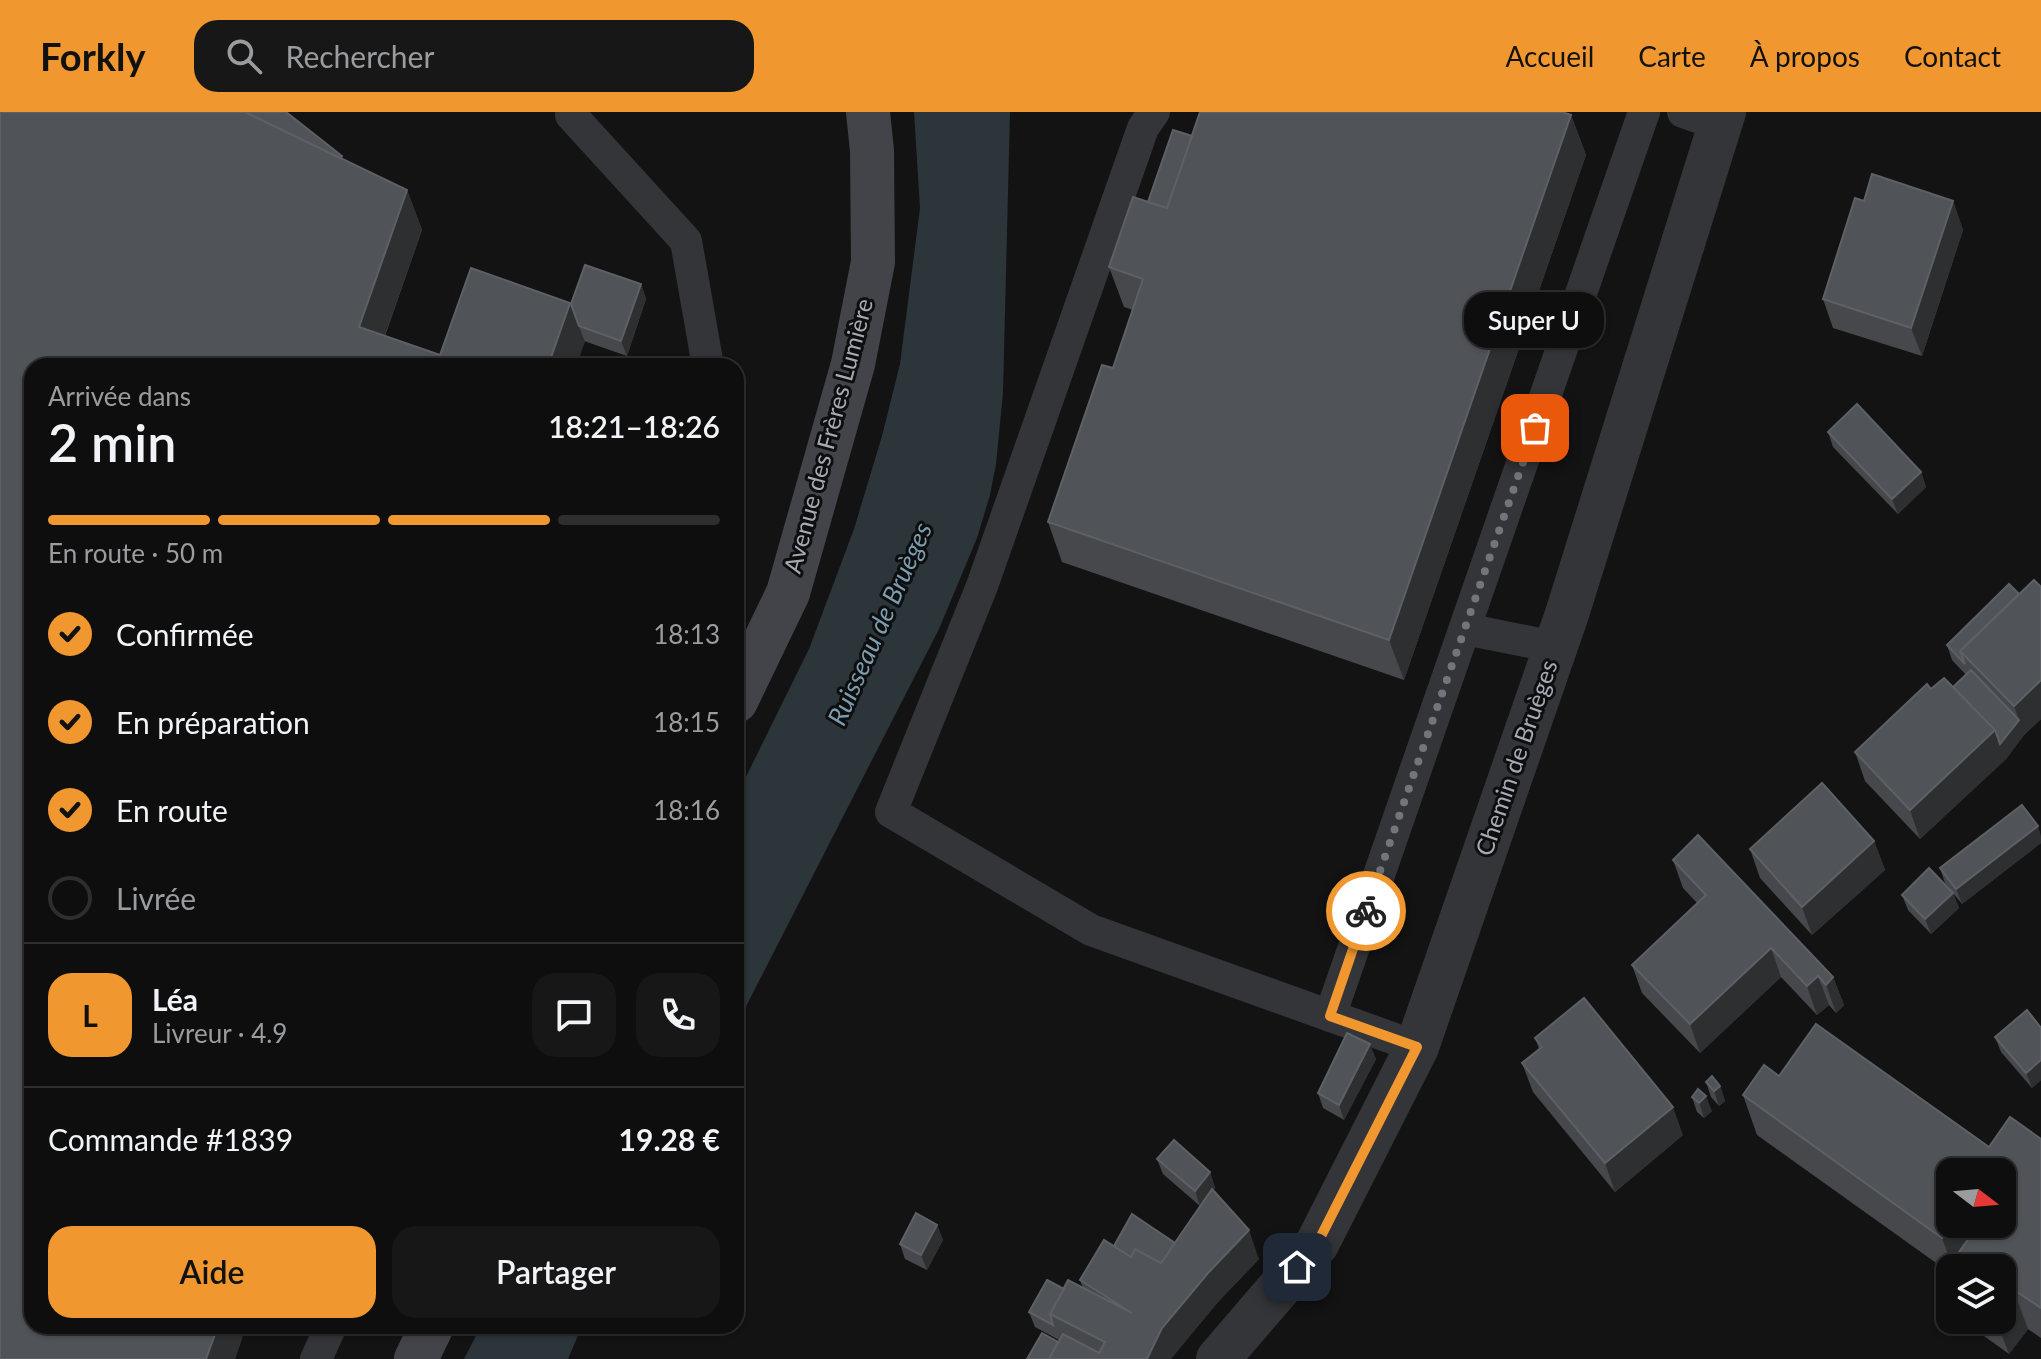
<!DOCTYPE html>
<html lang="fr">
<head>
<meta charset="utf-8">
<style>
	:root { --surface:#0e0e0f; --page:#171718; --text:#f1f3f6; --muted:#9b9c9e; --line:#2e2e2f; --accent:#f0982f }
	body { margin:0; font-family:Lato,sans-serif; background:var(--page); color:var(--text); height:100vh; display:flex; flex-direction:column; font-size:30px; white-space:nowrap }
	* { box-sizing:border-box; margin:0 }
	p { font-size:26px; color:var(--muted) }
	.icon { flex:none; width:44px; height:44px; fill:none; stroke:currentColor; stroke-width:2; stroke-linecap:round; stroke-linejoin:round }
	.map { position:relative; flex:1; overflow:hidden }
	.details { position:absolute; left:24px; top:246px; width:720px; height:976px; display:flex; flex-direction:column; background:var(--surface); border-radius:24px; box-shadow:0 2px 6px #0004,0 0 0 2px var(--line) }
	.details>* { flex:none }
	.needle { width:52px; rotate:106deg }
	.tools { position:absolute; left:1936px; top:1046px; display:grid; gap:16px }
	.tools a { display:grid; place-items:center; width:80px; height:80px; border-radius:16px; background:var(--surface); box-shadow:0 2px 6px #0004,0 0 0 2px var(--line); font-size:40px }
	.pin { position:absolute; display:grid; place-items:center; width:68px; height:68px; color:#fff; margin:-34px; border-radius:16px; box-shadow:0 4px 12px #0006 }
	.courier { position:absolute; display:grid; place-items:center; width:80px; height:80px; margin:-40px; border:6px solid #f0982f; border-radius:50%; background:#fff; color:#222; box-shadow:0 2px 10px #0007 }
	.bubble { position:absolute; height:56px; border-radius:24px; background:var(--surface); box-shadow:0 2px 6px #0004,0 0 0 2px var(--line); font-size:26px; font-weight:600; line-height:56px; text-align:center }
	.summary em { font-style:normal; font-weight:600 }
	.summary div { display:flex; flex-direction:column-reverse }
	.summary { display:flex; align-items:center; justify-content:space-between; height:136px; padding:0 24px }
	h1 { font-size:52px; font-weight:600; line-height:60px }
	.bar { display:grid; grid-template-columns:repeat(4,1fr); gap:12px 8px; align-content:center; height:96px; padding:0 24px }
	.bar i { height:10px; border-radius:6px; background:var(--line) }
	.bar .current { background:var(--accent) }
	.bar p { grid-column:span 4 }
	.line { display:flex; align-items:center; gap:20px; padding:0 24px; border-top:2px solid var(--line) }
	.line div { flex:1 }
	.round { display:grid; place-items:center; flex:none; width:84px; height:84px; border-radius:24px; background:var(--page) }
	ol { padding:0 24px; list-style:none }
	li { display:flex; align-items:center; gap:24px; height:88px }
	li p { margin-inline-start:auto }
	li .icon { padding:8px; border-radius:50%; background:var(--accent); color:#111; stroke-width:4 }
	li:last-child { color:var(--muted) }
	li i { width:44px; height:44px; border:4px solid var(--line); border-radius:50% }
	.action { display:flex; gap:16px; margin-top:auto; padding:16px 24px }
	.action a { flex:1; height:92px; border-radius:24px; background:var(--accent); color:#111; font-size:32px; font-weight:600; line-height:92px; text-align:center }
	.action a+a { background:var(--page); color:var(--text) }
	header { display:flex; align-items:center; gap:48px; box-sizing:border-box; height:112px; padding:0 40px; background:var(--accent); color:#111 }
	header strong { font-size:38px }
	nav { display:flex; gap:44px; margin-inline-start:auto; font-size:28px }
	.search { width:560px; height:72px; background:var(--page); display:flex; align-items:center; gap:20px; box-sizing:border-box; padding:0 28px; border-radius:24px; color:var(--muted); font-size:30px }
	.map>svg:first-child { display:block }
	.water { fill:#2b353a }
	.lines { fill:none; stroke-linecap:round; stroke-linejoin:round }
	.lane { stroke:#343539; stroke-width:32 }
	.street { stroke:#343539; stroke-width:44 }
	.secondary { stroke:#424449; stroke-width:44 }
	.wall { fill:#46484c; fill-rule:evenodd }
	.shaded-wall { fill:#2d2f31 }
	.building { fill:#505357; stroke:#5d6166; stroke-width:2 }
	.done { stroke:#71767d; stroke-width:8; stroke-dasharray:0 14.4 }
	.route { stroke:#f0982f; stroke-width:10 }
	.labels { text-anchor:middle; stroke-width:6; stroke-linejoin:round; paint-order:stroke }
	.street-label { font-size:24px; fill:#a4abb5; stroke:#0e0e0f }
	.water-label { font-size:26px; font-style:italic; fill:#7b9db0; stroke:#0e0e0f }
</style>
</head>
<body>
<header>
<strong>Forkly</strong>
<div class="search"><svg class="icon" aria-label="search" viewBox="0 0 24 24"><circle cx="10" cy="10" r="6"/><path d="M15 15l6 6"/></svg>Rechercher</div>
<nav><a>Accueil</a><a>Carte</a><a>À propos</a><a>Contact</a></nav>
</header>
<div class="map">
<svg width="2041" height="1247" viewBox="0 0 2041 1247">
	<rect width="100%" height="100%" fill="#131314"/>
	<!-- water -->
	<g class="water">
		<polygon points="914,0 1010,0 1003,281 996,352 990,383 977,426 939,517 736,914 736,685 809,537 854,417 882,324 900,252 920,96"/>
		<polygon points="481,1214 582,1214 568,1247 464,1247"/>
	</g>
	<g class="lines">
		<!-- lane -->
		<g class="lane">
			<polyline points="573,0 571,3 686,129 708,254"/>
			<polyline points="1154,0 1143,16 982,474 891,700 1091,818 1417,935"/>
			<polyline points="1683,0 1720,13"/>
			<polyline points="1465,517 1555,535"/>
			<polyline points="1330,904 1644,0"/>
			<polyline points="316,1247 331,1214"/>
		</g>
		<!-- street -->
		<polyline class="street" points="1218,1247 1317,1132 1417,935 1567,502 1724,0"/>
		<!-- secondary -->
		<g class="secondary">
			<polyline points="736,589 788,481 853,252 873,150 872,39 868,0"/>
			<polyline points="416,1247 432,1214"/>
		</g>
	</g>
	<!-- wall -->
	<g class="wall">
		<polygon points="0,0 286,0 342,44 343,47 407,78 422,118 385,224 440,243 471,156 570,191 571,192 585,153 641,172 646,187 627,244 584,229 576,254 32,254 32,1214 246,1214 235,1247 0,1247"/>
		<polygon points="1571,3 1586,43 1404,568 1062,450 1048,410 1113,256 1133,198 1124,195 1109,155 1192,24"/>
		<polygon points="1864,89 1953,89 1963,118 1922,244 1833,216 1823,187"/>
		<polygon points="1828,320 1921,360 1926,375 1898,402 1833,335"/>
		<polygon points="2041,475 2041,607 2024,623 2006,647 1920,727 1865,669 1855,640 1931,577 1953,575 1966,563 1952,548 1947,533 2019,482"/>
		<polygon points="2041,724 2041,731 1962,792 1953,781 1959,796 1931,822 1908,798 1902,783 1952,779 1945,771 1940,756"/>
		<polygon points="1874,729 1885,758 1812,823 1760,766 1750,737"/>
		<polygon points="1673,748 1833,865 1844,893 1836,901 1829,893 1817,903 1781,865 1700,941 1642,881 1632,853 1697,791 1683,776"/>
		<polygon points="2041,916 2041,968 2032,976 2001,940 1995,925"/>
		<polygon points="1535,926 1683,1023 1615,1080 1533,980 1522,951 1539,937"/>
		<polygon points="1376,947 1344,1008 1323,996 1318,981"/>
		<path d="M1779 964 1989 1035 2041 1027V1226L2028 1217 2009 1242 1962 1208H2002L1950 1156V1186L1942 1164 1946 1158 1757 1023 1743 983ZM1950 1060 2002 1112H1950Z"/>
		<polygon points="1706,970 1720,974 1725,989 1719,994 1711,985"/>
		<polygon points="1692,985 1712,999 1704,1006 1697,1000"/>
		<polygon points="1157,1047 1210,1060 1215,1076 1213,1078 1259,1147 1218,1190 1172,1245 1027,1247 1058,1230 1059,1228 1035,1215 1029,1200 1064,1177 1083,1176 1080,1168 1114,1134 1175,1131 1200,1094 1163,1062"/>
		<polygon points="937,1113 943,1128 927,1158 905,1147 900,1132"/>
	</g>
	<!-- shaded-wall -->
	<g class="shaded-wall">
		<polygon points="1571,3 1586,43 1404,568 1389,528"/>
		<polygon points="407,78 422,118 374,254 359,215"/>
		<polygon points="1953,89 1963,118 1922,244 1911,216"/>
		<polygon points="641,172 646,187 627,244 621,229"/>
		<polygon points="570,191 585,230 576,254 548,254"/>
		<polygon points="1921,360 1926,375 1898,402 1892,387"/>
		<polygon points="2041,568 2041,607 2024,623 2006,647 2000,632 2019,608 2014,594"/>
		<polygon points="1995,618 2006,647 1920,727 1910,698"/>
		<polygon points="2038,714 2041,724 2041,731 1962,792 1956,777"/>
		<polygon points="1874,729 1885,758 1812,823 1802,795"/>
		<polygon points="1953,781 1959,796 1931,822 1925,807"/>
		<polygon points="1771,836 1781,865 1700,941 1690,912"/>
		<polygon points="1818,864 1829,893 1817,903 1807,874"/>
		<polygon points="1833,865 1844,893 1836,901 1826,873"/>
		<polygon points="1370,932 1376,947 1344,1008 1339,993"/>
		<polygon points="2041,948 2041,968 2032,976 2026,961"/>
		<polygon points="1720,974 1725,989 1719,994 1714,979"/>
		<polygon points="1706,984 1712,999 1704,1006 1699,991"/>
		<polygon points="1673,995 1683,1023 1615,1080 1605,1051"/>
		<polygon points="1210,1060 1215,1076 1200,1094 1195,1079"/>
		<polygon points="1952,1112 1970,1112 1978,1135 1953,1156 1942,1126"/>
		<polygon points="937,1113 943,1128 927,1158 921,1143"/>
		<polygon points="1249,1118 1259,1147 1218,1190 1171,1247 1147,1247 1162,1216 1208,1161"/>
		<polygon points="2013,1177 2028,1217 2009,1242 1996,1208 2002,1208 2002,1192"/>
		<polygon points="218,1214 246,1214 235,1247 206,1247"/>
	</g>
	<!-- building -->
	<g class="building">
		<polygon points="0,0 245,0 407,78 359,215 440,243 471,156 570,191 548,254 32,254 32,1214 218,1214 206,1247 0,1247"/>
		<polygon points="245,0 286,0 342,44 340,46"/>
		<polygon points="1200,0 1562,0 1571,3 1389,528 1048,410 1102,253 1113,256 1143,167 1109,155 1133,85 1167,96"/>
		<polygon points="1173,18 1192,24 1167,96 1148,90"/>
		<polygon points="1872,62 1953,89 1911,216 1823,187 1855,86 1864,89"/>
		<polygon points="585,153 641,172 621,229 579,214 571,192"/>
		<polygon points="1857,292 1921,360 1892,387 1828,320"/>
		<polygon points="2034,468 2041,475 2041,568 2014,594 1960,539"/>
		<polygon points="2009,472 2019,482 1960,539 1965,552 1947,533"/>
		<polygon points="1971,558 2019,608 2000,632 1995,618 1953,575"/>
		<polygon points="1944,566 1995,618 1910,698 1855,640 1927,572 1931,577"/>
		<polygon points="1822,671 1874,729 1802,795 1750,737"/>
		<polygon points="2022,693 2038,714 1956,777 1940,756"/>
		<polygon points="1698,723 1833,865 1826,873 1818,864 1807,874 1771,836 1690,912 1632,853 1706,783 1673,748"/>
		<polygon points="1929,756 1953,781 1925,807 1902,783"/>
		<polygon points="1584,886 1673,995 1605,1051 1522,951 1542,935 1535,926"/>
		<polygon points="2027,898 2041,916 2041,948 2026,961 1995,925"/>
		<polygon points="1816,912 1989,1035 2010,1005 2041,1027 2041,1196 2013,1177 2002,1192 2002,1156 1950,1156 1950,1170 1942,1164 1979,1112 2002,1112 2002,1060 1950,1060 1950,1112 1952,1112 1942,1126 1743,983 1764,953 1779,964"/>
		<polygon points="1347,921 1370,932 1339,993 1318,981"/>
		<polygon points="1712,964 1720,974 1714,979 1706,970"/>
		<polygon points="1698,977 1706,984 1699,991 1692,985"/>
		<polygon points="1174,1028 1210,1060 1195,1079 1157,1047"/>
		<polygon points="1212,1077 1249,1118 1208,1161 1162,1216 1147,1247 1049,1247 1063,1222 1099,1241 1105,1230 1050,1202 1068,1168 1132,1201 1080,1168 1104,1128 1131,1145 1135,1137 1161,1151"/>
		<polygon points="916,1101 937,1113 921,1143 900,1132"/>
		<polygon points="1132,1102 1175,1131 1161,1151 1135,1137 1131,1145 1114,1134"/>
		<polygon points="1047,1168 1064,1177 1050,1202 1053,1213 1029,1200"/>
		<polygon points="1042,1221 1058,1230 1049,1247 1027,1247"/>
	</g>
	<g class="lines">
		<!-- done -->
		<polyline class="done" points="1366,799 1535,316"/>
		<!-- route -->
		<polyline class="route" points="1297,1155 1317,1132 1417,935 1330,904 1366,799"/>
	</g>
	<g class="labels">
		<!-- street labels -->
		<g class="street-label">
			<text transform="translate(829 324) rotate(-75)" y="8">Avenue des Frères Lumière</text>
			<text transform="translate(1517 646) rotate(-71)" y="8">Chemin de Bruèges</text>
		</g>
		<!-- water labels -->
		<g class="water-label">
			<text transform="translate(880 512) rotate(-66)" y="9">Ruisseau de Bruèges</text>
		</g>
	</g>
</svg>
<div class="tools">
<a><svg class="needle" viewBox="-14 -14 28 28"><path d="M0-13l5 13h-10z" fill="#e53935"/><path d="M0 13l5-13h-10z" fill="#9b9c9e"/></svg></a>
<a><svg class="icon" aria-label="layers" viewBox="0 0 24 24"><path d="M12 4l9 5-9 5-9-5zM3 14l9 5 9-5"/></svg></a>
</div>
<div class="pin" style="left:1535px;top:316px;background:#ea580c"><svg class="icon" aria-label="bag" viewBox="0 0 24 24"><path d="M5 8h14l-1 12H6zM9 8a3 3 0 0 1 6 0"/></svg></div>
<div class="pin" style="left:1297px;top:1155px;background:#1f2937"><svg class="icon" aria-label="home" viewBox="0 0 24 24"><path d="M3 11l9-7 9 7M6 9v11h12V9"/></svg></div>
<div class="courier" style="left:1366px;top:799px"><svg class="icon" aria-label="bike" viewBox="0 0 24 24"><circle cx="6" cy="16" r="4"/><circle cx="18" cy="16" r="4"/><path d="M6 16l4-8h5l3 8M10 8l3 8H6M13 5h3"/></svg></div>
<div class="bubble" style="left:1464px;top:180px;width:140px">Super U</div>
<section class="details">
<div class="summary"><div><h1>2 min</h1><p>Arrivée dans</p></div><em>18:21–18:26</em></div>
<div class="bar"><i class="current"></i><i class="current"></i><i class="current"></i><i></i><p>En route · 50 m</p></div>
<ol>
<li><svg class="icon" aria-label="check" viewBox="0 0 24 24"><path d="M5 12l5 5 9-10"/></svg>Confirmée<p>18:13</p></li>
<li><svg class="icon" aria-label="check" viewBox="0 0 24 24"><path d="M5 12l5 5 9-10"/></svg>En préparation<p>18:15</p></li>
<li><svg class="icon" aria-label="check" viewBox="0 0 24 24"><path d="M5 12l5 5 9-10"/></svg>En route<p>18:16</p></li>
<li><i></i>Livrée</li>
</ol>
<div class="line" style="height:144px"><b class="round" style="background:var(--accent);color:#111">L</b><div><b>Léa</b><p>Livreur · 4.9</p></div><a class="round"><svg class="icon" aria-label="chat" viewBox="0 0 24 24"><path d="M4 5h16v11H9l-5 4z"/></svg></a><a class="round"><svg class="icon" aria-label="phone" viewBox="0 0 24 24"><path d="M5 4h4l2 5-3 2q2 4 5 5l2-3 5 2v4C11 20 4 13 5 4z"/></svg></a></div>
<div class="line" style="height:104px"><div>Commande #1839</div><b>19.28 €</b></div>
<div class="action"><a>Aide</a><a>Partager</a></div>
</section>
</div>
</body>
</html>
